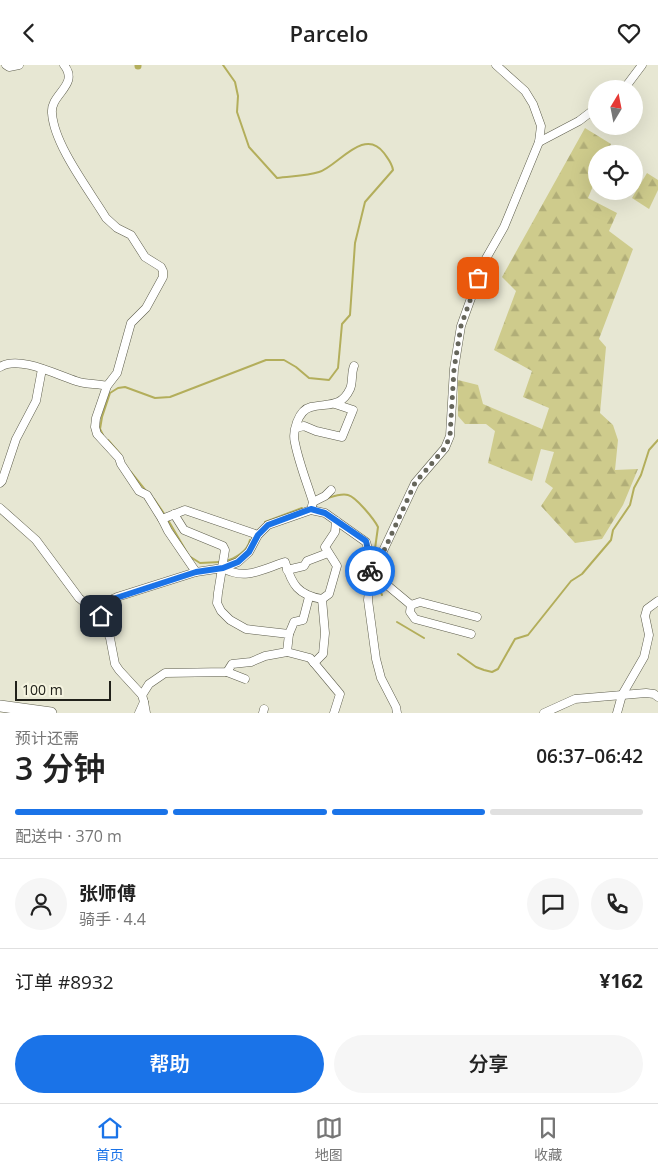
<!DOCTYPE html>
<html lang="zh">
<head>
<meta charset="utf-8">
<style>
	:root { --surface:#fff; --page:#f6f6f6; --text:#222; --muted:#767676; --line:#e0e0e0; --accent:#1a73e8 }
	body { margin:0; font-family:"Open Sans","Noto Sans SC",sans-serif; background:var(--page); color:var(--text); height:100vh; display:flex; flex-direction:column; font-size:19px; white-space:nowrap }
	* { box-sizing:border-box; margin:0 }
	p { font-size:16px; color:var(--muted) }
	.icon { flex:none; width:28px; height:28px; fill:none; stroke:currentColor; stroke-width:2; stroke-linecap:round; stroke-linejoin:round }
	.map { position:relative; height:648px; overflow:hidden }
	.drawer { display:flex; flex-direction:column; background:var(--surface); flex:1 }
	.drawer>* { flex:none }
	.needle { width:32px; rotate:10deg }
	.fabs { position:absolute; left:588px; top:15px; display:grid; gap:10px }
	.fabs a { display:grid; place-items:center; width:55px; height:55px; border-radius:50%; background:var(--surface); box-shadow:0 5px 20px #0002; font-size:25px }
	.scale { position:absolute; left:15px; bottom:12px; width:96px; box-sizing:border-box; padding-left:5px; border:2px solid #21211a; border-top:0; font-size:14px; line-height:18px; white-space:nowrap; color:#21211a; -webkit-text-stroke:4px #f5f4e0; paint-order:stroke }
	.pin { position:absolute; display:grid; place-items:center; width:42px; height:42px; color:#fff; margin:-21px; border-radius:10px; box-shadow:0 2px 8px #0006 }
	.courier { position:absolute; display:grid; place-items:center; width:50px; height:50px; margin:-25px; border:4px solid #1a73e8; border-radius:50%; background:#fff; color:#222; box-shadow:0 1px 6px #0007 }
	.headline em { font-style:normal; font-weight:600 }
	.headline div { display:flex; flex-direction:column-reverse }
	.headline { display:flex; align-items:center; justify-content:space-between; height:85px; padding:0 15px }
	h1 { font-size:32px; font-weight:600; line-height:38px }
	.bar { display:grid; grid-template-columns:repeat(4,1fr); gap:8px 5px; align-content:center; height:60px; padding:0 15px }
	.bar i { height:6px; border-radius:4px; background:var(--line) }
	.bar .active { background:var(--accent) }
	.bar p { grid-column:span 4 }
	.line { display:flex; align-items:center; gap:12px; padding:0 15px; border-top:1px solid var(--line) }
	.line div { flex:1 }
	.round { display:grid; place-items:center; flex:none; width:52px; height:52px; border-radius:26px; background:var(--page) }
	.button { display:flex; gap:10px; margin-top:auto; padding:10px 15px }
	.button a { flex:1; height:58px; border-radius:30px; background:var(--accent); color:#fff; font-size:20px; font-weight:600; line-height:58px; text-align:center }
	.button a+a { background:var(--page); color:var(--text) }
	header { display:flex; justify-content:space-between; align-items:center; height:65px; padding:0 15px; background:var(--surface); font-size:22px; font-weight:600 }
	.menu { display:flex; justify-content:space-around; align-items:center; height:70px; border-top:1px solid var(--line); background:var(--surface); font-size:14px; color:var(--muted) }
	.menu a { display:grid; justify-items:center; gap:2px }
	.menu .active { color:var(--accent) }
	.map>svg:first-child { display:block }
	.forest { fill:url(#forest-firs) }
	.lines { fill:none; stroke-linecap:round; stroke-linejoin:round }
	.stream { stroke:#b3ae5b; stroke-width:2 }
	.canal { stroke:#b3ae5b; stroke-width:7 }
	.minor-casing { stroke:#5e5e4d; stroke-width:9 }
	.secondary-casing { stroke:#5e5e4d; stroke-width:12 }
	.minor { stroke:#fff; stroke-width:8 }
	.secondary { stroke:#fff; stroke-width:11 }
	.done { stroke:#66665b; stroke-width:5; stroke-dasharray:0 9 }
	.route { stroke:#1a73e8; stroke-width:6 }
</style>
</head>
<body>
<header><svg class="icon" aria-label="back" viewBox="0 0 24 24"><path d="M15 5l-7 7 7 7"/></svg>Parcelo<svg class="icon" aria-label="heart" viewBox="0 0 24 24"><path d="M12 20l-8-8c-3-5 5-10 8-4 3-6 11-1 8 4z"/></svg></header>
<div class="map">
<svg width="658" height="648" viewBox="0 0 658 648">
	<defs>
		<pattern id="forest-firs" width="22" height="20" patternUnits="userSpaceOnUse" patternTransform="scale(1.25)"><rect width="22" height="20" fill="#cecb8c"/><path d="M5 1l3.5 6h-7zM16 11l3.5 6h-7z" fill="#b1ae78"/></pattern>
	</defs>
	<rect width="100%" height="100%" fill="#e7e7d3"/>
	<!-- forest -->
	<g class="forest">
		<polygon points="585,63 611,79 607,89 596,89 596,114 588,133 617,148 609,166 633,184 599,274 606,282 600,348 613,360 618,375 615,405 638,404 623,440 602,474 575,478 541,441 553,423 545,417 554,387 541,384 532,416 488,398 495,366 486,359 465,359 458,351 458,315 478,320 483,339 542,364 549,343 523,332 532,306 494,285 516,226 502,212"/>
		<polygon points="647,108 658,115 658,125 649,144 632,133"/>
	</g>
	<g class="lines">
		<!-- stream -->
		<g class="stream">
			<path d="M103 370 100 364 102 352 110 328 118 323 125 322 155 333 170 332 266 295H284L296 302 309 313 329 315 338 303 342 259 350 250 355 178 365 137 393 105C392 98 388 94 384 88 364 61 337 102 319 107 306 111 290 111 277 113L249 82 237 47 238 31 235 17 223 0"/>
			<polyline points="108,375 121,390"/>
			<polyline points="131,407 147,427"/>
			<path d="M328 433C334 431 342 428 348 430 356 432 374 454 378 462L373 498"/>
			<polyline points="154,434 165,450"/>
			<polyline points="168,455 189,491 200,498 220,497"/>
			<polyline points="265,457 302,443"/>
			<path d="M225 496C235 494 248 486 250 475"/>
			<polyline points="375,514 382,530"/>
			<polyline points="397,557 424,573"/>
			<polyline points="458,589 476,602 484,605 492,607 498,604 515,574 528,570 571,516 582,509 611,475 613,465 630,440 634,423 641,410 649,385 658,375"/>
		</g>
		<!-- canal -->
		<polyline class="canal" points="138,1 138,0"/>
		<defs>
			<g id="minor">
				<polyline points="6,0 9,2 19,0"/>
				<path d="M64 0C80 20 50 29 52 48 54 80 89 125 106 153L117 163 131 170 145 192 161 202 163 206V212L146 243 131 258 117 308 107 321 96 353 95 362 97 369 119 393 121 399 139 426 147 430 162 454 168 466 196 507"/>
				<polyline points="622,24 627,20 642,0"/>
				<polyline points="539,77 579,56 596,43"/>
				<path d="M0 302C19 290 57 310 76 316 87 320 97 318 107 321"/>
				<polyline points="296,363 304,361 316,366 342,372 353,345 335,339"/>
				<polyline points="0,418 2,416 16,374 36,336 42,304"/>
				<polyline points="313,437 325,431 331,425"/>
				<polyline points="0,443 36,475 79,533 101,551 110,573 115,599 119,605 142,630 144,637"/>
				<path d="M311 445 313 437C307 418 299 398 295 378 292 367 298 345 311 342 328 338 341 343 350 324 353 318 351 308 354 301"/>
				<polyline points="174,449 184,465 223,481 225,485 218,528 217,538 221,546 230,555 246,564 289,569 287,587 310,593 340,629 334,648"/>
				<polyline points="162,454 185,445 258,470"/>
				<path d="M223 503C245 516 263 504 285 497 292 520 298 530 322 534L329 529 337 501 325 482 335 467 336 456"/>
				<polyline points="375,503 381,515 411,540"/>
				<polyline points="287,505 304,501 307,496 328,488"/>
				<polyline points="371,507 375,503 415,418 445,383 450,371 454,304 461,261 484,197 504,162 539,77 541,61 533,39 525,26 496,0"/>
				<polyline points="92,542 99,541 117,532 196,507 223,503 238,497 249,487 258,470 268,460 311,445 325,448 366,477 369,487 368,501 371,507 368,535 376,594 381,613 396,642 397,648"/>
				<polyline points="104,558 109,539 113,534"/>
				<polyline points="289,569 294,557 303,555 309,532"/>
				<polyline points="471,569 415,554 410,547 411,540 420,537 477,552"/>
				<polyline points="314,598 323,589 325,568 322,534"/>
				<polyline points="227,607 245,614"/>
				<polyline points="142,630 149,619 165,608 227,607 232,599 251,597 265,591 287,587"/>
				<polyline points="139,648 144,637 146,648"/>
				<polyline points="263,648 264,644"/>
				<polyline points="544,648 575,634 646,628 654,629 658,632"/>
				<polyline points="617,648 622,630 644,592 649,570 645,551 647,544 658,536"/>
			</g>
			<polyline id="secondary" points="0,641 51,648"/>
		</defs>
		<!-- minor casing -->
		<use href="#minor" class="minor-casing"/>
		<!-- secondary casing -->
		<use href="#secondary" class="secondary-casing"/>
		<!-- minor -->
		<use href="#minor" class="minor"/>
		<!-- secondary -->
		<use href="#secondary" class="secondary"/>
	</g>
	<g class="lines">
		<!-- done -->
		<polyline class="done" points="370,506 376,503 415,418 445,383 450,371 454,304 461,261 478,213"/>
		<!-- route -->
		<path class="route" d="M101 551 104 558 109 539 113 534 196 507 223 503 238 497 249 487 258 470 268 460 311 444 325 448 366 476C369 486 367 497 370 506"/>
	</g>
</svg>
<div class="fabs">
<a><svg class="needle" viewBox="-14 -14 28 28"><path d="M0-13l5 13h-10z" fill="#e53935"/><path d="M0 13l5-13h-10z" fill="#767676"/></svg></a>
<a><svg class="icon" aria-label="locate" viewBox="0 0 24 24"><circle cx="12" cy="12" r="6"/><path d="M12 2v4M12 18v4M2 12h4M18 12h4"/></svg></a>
</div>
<div class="scale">100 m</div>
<div class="pin" style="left:478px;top:213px;background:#ea580c"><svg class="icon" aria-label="bag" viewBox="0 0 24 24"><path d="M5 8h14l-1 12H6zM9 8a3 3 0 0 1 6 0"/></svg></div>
<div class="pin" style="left:101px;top:551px;background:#1f2937"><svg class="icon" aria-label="home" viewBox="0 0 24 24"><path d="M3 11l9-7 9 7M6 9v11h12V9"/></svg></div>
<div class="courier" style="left:370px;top:506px"><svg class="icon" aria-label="bike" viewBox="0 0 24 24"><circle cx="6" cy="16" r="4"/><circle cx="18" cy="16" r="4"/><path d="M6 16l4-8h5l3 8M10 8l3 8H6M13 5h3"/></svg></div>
</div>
<section class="drawer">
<div class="headline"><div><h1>3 分钟</h1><p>预计还需</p></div><em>06:37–06:42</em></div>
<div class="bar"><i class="active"></i><i class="active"></i><i class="active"></i><i></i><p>配送中 · 370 m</p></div>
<div class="line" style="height:90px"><a class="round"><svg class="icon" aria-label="person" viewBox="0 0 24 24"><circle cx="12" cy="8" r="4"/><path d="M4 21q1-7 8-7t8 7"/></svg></a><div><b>张师傅</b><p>骑手 · 4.4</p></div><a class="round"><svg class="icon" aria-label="chat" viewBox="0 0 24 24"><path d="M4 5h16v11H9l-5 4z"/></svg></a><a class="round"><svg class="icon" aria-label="phone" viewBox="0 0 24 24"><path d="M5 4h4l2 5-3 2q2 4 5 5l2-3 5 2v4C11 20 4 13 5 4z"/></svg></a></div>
<div class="line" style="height:65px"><div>订单 #8932</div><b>¥162</b></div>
<div class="button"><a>帮助</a><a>分享</a></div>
</section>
<nav class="menu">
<a class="active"><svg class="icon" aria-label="home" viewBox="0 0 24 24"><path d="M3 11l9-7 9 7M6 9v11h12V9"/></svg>首页</a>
<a><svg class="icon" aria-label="map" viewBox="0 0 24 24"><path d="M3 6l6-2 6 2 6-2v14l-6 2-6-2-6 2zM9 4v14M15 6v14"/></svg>地图</a>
<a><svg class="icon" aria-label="saved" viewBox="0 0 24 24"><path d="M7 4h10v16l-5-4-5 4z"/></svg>收藏</a>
</nav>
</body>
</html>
